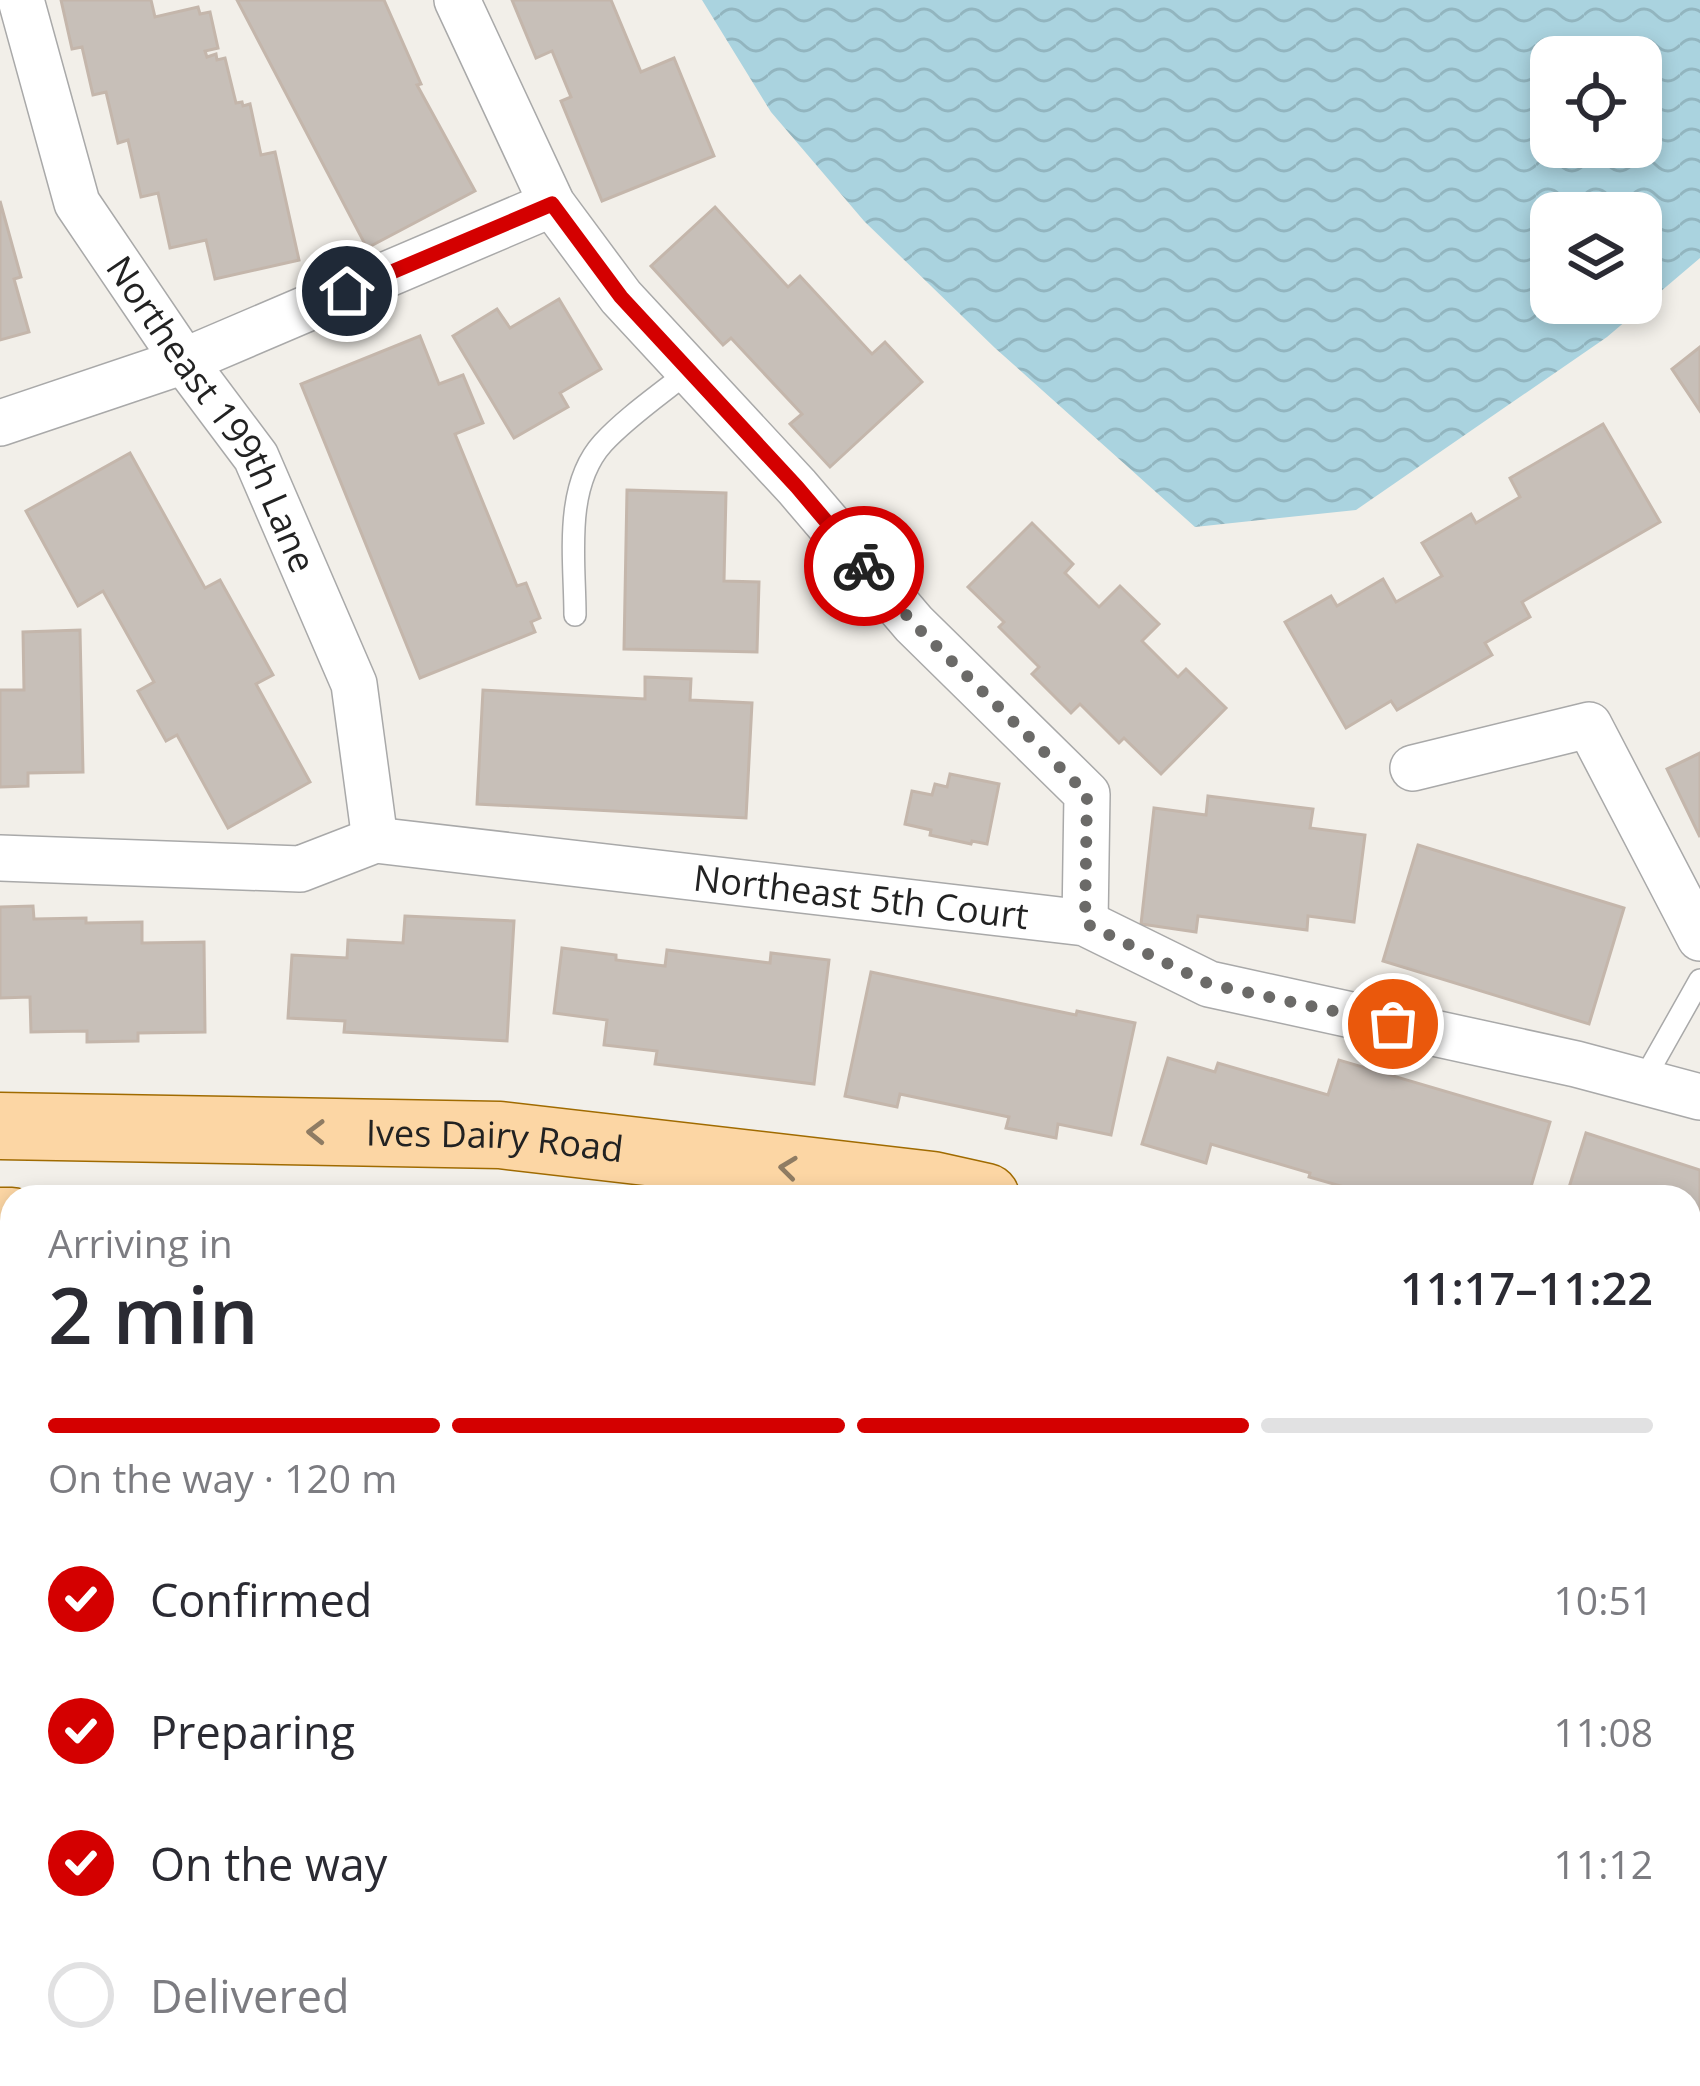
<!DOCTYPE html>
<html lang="en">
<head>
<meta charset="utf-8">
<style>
	:root { --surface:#fff; --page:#f7f7f7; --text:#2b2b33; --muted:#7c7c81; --line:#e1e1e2; --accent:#d40000 }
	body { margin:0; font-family:"Open Sans",sans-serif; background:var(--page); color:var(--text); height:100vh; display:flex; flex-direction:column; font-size:45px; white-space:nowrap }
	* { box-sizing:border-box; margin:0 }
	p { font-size:39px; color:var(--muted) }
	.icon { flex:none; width:66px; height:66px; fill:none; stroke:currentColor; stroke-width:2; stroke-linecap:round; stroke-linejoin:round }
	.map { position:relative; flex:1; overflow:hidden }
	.side { position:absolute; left:0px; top:1185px; width:1701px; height:903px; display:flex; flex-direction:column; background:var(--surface); border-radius:36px 36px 0 0; box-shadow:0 6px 18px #0003 }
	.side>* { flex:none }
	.buttons { position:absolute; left:1530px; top:36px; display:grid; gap:24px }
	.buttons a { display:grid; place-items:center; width:132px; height:132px; border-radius:24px; background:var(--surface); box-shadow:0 6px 18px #0003; font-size:60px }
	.pin { position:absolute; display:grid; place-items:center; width:102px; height:102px; color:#fff; margin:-51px; border:6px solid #fff; border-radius:50%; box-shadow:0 3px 12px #0007 }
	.courier { position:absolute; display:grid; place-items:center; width:120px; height:120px; margin:-60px; border:9px solid #d40000; border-radius:50%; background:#fff; color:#222; box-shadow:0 3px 15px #0007 }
	.overview em { font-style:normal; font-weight:600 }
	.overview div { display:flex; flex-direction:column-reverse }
	.overview { display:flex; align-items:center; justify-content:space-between; height:204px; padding:0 48px }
	h1 { font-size:78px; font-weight:600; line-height:90px }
	.bar { display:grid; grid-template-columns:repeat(4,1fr); gap:18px 12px; align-content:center; height:144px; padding:0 48px }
	.bar i { height:15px; border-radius:9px; background:var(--line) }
	.bar .active { background:var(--accent) }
	.bar p { grid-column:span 4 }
	ol { padding:0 48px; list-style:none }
	li { display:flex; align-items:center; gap:36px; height:132px }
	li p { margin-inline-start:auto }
	li .icon { padding:12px; border-radius:50%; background:var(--accent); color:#fff; stroke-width:4 }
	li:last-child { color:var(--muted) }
	li i { width:66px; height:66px; border:6px solid var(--line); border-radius:50% }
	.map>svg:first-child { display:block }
	.water { fill:url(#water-waves); fill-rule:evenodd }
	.building { fill:#c7bfb8; stroke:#c4b6ab; stroke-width:3 }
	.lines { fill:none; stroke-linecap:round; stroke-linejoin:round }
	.service-casing { stroke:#a9a9a9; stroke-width:24 }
	.minor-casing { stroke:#a9a9a9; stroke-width:48 }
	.primary-casing { stroke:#a06b00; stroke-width:69 }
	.service { stroke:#fff; stroke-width:21 }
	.minor { stroke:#fff; stroke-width:45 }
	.primary { stroke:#fcd6a4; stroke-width:66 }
	.oneway { stroke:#8f7c63 }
	.done { stroke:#6b6a68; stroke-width:12; stroke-dasharray:0 21.6 }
	.route { stroke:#d40000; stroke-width:15 }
	.labels { text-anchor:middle; stroke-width:10; stroke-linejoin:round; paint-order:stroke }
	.street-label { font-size:36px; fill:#222; stroke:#fff }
</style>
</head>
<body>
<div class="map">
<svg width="1700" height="2086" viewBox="0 0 1700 2086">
	<defs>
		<pattern id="water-waves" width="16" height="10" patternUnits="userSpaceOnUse" patternTransform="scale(3)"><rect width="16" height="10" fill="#aad3df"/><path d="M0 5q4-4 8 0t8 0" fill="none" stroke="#92b5bf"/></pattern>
	</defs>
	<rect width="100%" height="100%" fill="#f2efe9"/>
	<!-- water -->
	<g class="water">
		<path d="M702 0H1700V258L1607 337 1356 510 1195 527 995 348 864 221 771 112ZM1551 57H1641V147H1551ZM1551 213H1641V303H1551Z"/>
		<polygon points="0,2002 12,2003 12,2076 891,2076 911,2086 0,2086"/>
	</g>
	<!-- building -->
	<g class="building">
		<polygon points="61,0 151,0 155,17 198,7 200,14 210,12 218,48 205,51 207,57 216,54 217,60 225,58 236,103 242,102 243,106 250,104 261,155 275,152 299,260 215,279 206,240 170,248 158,193 141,197 128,140 118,143 106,92 93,95 82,47 72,49"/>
		<polygon points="237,0 384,0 421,84 417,85 475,191 367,248"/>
		<polygon points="512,0 611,0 641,72 674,58 714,156 602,201 561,101 571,97 552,51 536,58"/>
		<polygon points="0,201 21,277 14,279 29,332 0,340"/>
		<polygon points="715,207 788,287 800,276 872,354 885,342 922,382 830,467 790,424 802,414 731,338 723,345 651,266"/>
		<polygon points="559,299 601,369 560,393 568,407 514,438 453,336 497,309 510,328"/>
		<polygon points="420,336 439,384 463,375 483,423 455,434 517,586 526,583 540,618 531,622 535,632 420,678 301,384"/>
		<polygon points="1700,347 1700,411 1672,369"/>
		<polygon points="1603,424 1660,522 1522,602 1530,617 1485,643 1492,655 1397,710 1391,701 1346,728 1285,622 1331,596 1337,606 1383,579 1396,602 1442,576 1422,543 1471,514 1476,523 1520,497 1510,478"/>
		<polygon points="130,453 205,588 220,580 273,675 256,684 310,782 228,828 177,735 166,741 138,691 154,682 103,591 78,606 26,511"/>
		<polygon points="627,490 726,493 724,581 759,582 757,652 624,649"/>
		<polygon points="1032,523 1073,564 1065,573 1099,607 1120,586 1159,624 1142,641 1178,677 1186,669 1226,708 1161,774 1124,738 1119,743 1080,704 1071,713 1032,674 1039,667 999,627 1004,622 968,587"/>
		<polygon points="80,630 83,772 28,773 28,786 0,787 0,690 24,690 23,632"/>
		<polygon points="645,677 691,679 690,700 752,703 746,818 477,804 483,690 645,699"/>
		<polygon points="1700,753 1700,837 1667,769"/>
		<polygon points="950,774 999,784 987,844 972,841 971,844 930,835 931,830 905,824 912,791 932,795 935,784 947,787"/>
		<polygon points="1208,796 1313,809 1310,828 1365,835 1354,922 1308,916 1307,930 1198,916 1196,932 1141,924 1154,808 1206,815"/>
		<polygon points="1418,845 1624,908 1589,1024 1383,961"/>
		<polygon points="33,906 34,919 86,918 86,923 142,922 142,943 204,942 205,1032 138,1033 138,1041 87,1042 87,1031 31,1032 30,997 0,998 0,907"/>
		<polygon points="405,916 514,921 507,1041 344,1032 345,1021 288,1018 292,955 347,958 348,940 403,943"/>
		<polygon points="562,948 616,955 616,960 665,966 667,950 770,963 771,953 829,960 814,1084 655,1064 657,1051 604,1045 607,1020 554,1013"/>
		<polygon points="871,972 1076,1015 1077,1011 1135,1023 1111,1135 1058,1124 1056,1138 1006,1128 1009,1117 900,1094 897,1107 845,1096"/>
		<polygon points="1168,1058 1215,1072 1218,1063 1328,1095 1339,1060 1550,1122 1528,1197 1379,1197 1309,1177 1310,1173 1211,1144 1206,1163 1142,1144"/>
		<polygon points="1586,1133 1700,1170 1700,1294 1689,1290 1689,1197 1566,1197"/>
		<polygon points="0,1296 12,1296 12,1394 3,1393 3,1389 0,1389"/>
		<polygon points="12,1518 12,1600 0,1600 0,1519"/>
		<rect x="0" y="1658" width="12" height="84"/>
		<polygon points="1700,1681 1700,1813 1689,1810 1689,1691 1695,1693"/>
		<polygon points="1689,1860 1700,1864 1700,1921 1689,1952"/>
		<polygon points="12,1873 12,1977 0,1977 0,1874"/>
		<polygon points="964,2076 1184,2076 1179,2086 985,2086"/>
		<polygon points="1233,2076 1374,2076 1370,2086 1229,2086"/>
		<polygon points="1511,2076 1645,2076 1643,2081 1631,2077 1627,2086 1508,2086"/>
	</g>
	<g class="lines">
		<defs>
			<g id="service">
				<path d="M575 615C575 560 563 487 603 443 628 416 661 394 689 371"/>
				<polyline points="1643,1081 1700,980"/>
				<polyline points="1689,1633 1700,1637"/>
			</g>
			<g id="minor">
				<path id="s1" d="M21 0 77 203 184 361 256 457 354 684 375 840"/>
				<polyline points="457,0 552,204 621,297 797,487 914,624 1087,794 1085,923"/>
				<polyline points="0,423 184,361 552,204"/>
				<polyline points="1413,768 1589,725 1700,938"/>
				<path id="s2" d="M0 858 300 869 375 840 1085 923 1209 984 1576 1064 1700 1097"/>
				<polyline points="0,1446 12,1446"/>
				<polyline points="0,1808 12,1808"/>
			</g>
			<g id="primary">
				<path id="s3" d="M0 1126 500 1135 932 1185 986 1197"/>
				<polyline points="0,1221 12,1221"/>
				<polyline points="1689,1375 1700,1378"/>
				<polyline points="1689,1471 1700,1475"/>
			</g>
		</defs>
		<!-- service casing -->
		<use href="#service" class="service-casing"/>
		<!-- minor casing -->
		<use href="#minor" class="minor-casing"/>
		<!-- primary casing -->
		<use href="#primary" class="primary-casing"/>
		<!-- service -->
		<use href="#service" class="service"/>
		<!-- minor -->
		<use href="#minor" class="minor"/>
		<!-- primary -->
		<use href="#primary" class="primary"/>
	</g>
	<!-- one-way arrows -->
	<defs><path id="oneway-chevron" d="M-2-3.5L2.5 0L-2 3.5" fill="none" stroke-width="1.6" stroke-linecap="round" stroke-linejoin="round" transform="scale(3)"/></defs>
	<g class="oneway">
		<use href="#oneway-chevron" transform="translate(316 1132) rotate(-179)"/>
		<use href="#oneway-chevron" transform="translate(788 1168) rotate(-173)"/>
	</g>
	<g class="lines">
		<!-- done -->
		<polyline class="done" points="864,566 914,624 1087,794 1085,923 1209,984 1393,1024"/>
		<!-- route -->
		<polyline class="route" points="347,291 552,204 621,297 797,487 864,566"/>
	</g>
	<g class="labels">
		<!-- street labels -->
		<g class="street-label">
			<text dy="13" stroke="none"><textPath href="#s1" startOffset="462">Northeast 199th Lane</textPath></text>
			<text dy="13" stroke="none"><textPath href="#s2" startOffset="870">Northeast 5th Court</textPath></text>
			<text dy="13" stroke="none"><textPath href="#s3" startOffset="495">Ives Dairy Road</textPath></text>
		</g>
	</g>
</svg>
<div class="buttons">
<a><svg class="icon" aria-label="locate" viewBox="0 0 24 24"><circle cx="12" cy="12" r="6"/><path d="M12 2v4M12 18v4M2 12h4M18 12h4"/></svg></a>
<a><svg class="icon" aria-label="layers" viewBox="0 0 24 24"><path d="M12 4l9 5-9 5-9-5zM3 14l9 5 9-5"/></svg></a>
</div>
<div class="pin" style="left:1393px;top:1024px;background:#ea580c"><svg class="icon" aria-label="bag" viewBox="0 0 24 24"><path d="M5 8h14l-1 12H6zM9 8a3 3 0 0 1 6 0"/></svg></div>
<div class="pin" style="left:347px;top:291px;background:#1f2937"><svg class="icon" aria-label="home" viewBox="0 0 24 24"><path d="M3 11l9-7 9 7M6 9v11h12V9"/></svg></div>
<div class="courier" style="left:864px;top:566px"><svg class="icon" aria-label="bike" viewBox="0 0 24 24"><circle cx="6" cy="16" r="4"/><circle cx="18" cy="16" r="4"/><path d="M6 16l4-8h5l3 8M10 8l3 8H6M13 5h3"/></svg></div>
<section class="side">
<div class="overview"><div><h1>2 min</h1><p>Arriving in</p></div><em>11:17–11:22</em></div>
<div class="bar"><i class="active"></i><i class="active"></i><i class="active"></i><i></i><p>On the way · 120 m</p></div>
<ol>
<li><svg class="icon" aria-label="check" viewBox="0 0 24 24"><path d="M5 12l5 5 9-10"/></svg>Confirmed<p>10:51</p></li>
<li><svg class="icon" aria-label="check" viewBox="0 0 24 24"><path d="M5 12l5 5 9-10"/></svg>Preparing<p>11:08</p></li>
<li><svg class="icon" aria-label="check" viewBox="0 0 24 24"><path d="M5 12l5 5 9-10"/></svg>On the way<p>11:12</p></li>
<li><i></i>Delivered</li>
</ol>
</section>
</div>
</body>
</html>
